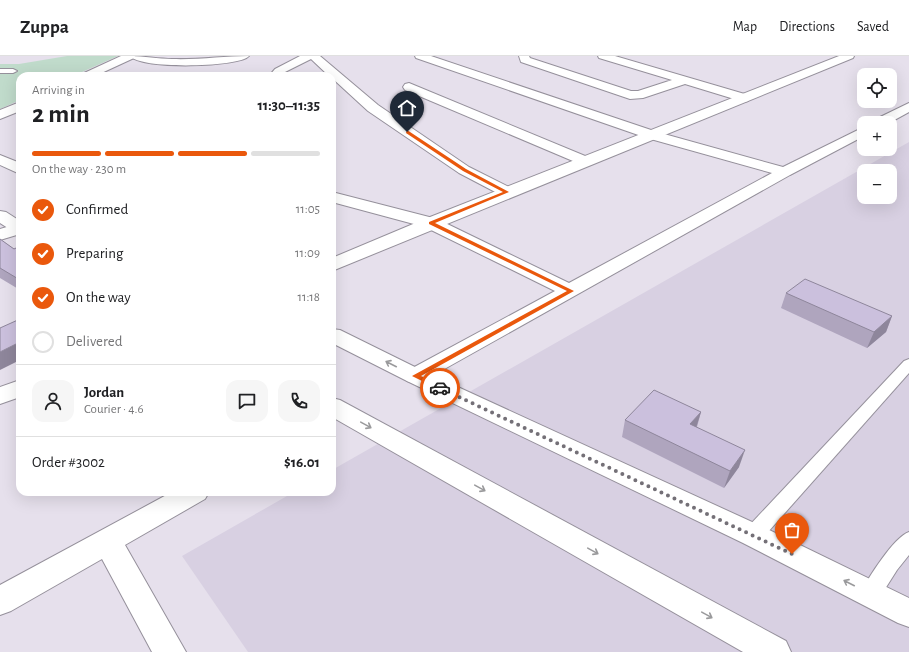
<!DOCTYPE html>
<html lang="en">
<head>
<meta charset="utf-8">
<style>
	:root { --surface:#fff; --page:#f6f6f6; --text:#202124; --muted:#757577; --line:#e0e0e0; --accent:#ea580c }
	body { margin:0; font-family:"Alegreya Sans",sans-serif; background:var(--page); color:var(--text); height:100vh; display:flex; flex-direction:column; font-size:15px; white-space:nowrap }
	* { box-sizing:border-box; margin:0 }
	p { font-size:13px; color:var(--muted) }
	.icon { flex:none; width:22px; height:22px; fill:none; stroke:currentColor; stroke-width:2; stroke-linecap:round; stroke-linejoin:round }
	.map { position:relative; flex:1; overflow:hidden }
	.panel { position:absolute; left:16px; top:16px; width:320px; height:424px; display:flex; flex-direction:column; background:var(--surface); border-radius:12px; box-shadow:0 4px 16px #0002 }
	.panel>* { flex:none }
	.buttons { position:absolute; left:857px; top:12px; display:grid; gap:8px }
	.buttons a { display:grid; place-items:center; width:40px; height:40px; border-radius:8px; background:var(--surface); box-shadow:0 4px 16px #0002; font-size:20px }
	.pin { position:absolute; display:grid; place-items:center; width:34px; height:34px; color:#fff; margin:-41px -17px; border-radius:50% 50% 50% 0; rotate:-45deg; box-shadow:0 0 4px #0007 }
	.pin .icon { rotate:45deg }
	.courier { position:absolute; display:grid; place-items:center; width:40px; height:40px; margin:-20px; border:3px solid #ea580c; border-radius:50%; background:#fff; color:#222; box-shadow:0 1px 5px #0007 }
	.head em { font-style:normal; font-weight:600 }
	.head div { display:flex; flex-direction:column-reverse }
	.head { display:flex; align-items:center; justify-content:space-between; height:68px; padding:0 16px }
	h1 { font-size:26px; font-weight:600; line-height:30px }
	.bar { display:grid; grid-template-columns:repeat(4,1fr); gap:6px 4px; align-content:center; height:48px; padding:0 16px }
	.bar i { height:5px; border-radius:3px; background:var(--line) }
	.bar .selected { background:var(--accent) }
	.bar p { grid-column:span 4 }
	.line { display:flex; align-items:center; gap:10px; padding:0 16px; border-top:1px solid var(--line) }
	.line div { flex:1 }
	.round { display:grid; place-items:center; flex:none; width:42px; height:42px; border-radius:12px; background:var(--page) }
	ol { padding:0 16px; list-style:none }
	li { display:flex; align-items:center; gap:12px; height:44px }
	li p { margin-inline-start:auto }
	li .icon { padding:4px; border-radius:50%; background:var(--accent); color:#fff; stroke-width:4 }
	li:last-child { color:var(--muted) }
	li i { width:22px; height:22px; border:2px solid var(--line); border-radius:50% }
	header { display:flex; align-items:center; gap:24px; box-sizing:border-box; height:56px; padding:0 20px; background:var(--surface); border-bottom:1px solid var(--line) }
	header strong { font-size:19px }
	nav { display:flex; gap:22px; margin-inline-start:auto; font-size:14px }
	.map>svg:first-child { display:block }
	.built { fill:#d8d0e2; fill-rule:evenodd }
	.green { fill:#c0dbcb }
	.lines { fill:none; stroke-linecap:round; stroke-linejoin:round }
	.service-casing { stroke:#95909b; stroke-width:2 }
	.minor-casing { stroke:#95909b; stroke-width:2 }
	.tertiary-casing { stroke:#95909b; stroke-width:2 }
	.secondary-casing { stroke:#95909b; stroke-width:2 }
	.service { fill:#fff; fill-rule:evenodd }
	.minor { fill:#fff; fill-rule:evenodd }
	.tertiary { fill:#fff; fill-rule:evenodd }
	.secondary { fill:#fff; fill-rule:evenodd }
	.wall { fill:#afa5be }
	.shaded-wall { fill:#8e869b }
	.building { fill:#cbc0dd; stroke:#8e869b }
	.oneway { stroke:#9a9a9c }
	.route { fill:#ea580c }
	.done { stroke:#747077; stroke-width:4; stroke-dasharray:0 7.2 }
</style>
</head>
<body>
<header>
<strong>Zuppa</strong>
<nav><a>Map</a><a>Directions</a><a>Saved</a></nav>
</header>
<div class="map">
<svg width="909" height="596" viewBox="0 0 909 596">
	<rect width="100%" height="100%" fill="#e6e0ec"/>
	<!-- built -->
	<path class="built" d="M909 86V596H248L182 500 294 436H332V414ZM864 115H890V141H864Z"/>
	<!-- green -->
	<polygon class="green" points="67,0 118,0 73,20 20,20 20,44 0,53 0,8 19,8"/>
	<g class="lines">
		<defs>
			<g id="service">
				<polygon points="0,13 13,13 17,15 13,17 0,17"/>
				<polygon points="909,303 909,317 760,485 753,487 746,485 743,479 746,473 904,305"/>
				<path d="M909 476V499L897 514 878 544 871 547 864 544 860 538C868 522 894 481 909 476Z"/>
			</g>
			<g id="minor">
				<path d="M130 0C144 0 158 3 172 3 198 4 224 0 249 0 241 11 141 14 130 0Z"/>
				<polygon points="300,0 320,0 378,49 469,111 513,133 515,136 513,139 507,141 501,139 459,117 368,55 332,22 332,20 329,20 311,3 283,17 281,20 269,20 275,13"/>
				<polygon points="415,0 431,0 657,76 783,111 864,71 864,80 790,119 423,325 415,327 407,325 404,320 407,315 555,235 425,171 332,146 332,136 437,163 569,227 772,117 647,82 416,2"/>
				<polygon points="519,0 529,0 530,2 631,35 638,35 672,24 599,2 598,0 615,0 748,39 750,42 748,45 744,46 685,28 643,42 630,43 521,6"/>
				<polygon points="409,27 590,102 592,105 590,108 585,109 580,108 405,34 403,31 405,28"/>
				<polygon points="909,47 909,56 889,67 872,67 874,64"/>
				<polygon points="20,167 20,178 0,184 0,173"/>
				<polygon points="20,324 20,341 0,348 0,331"/>
				<polygon points="172,436 209,436 205,443 125,489 186,596 152,596 102,503 11,555 0,559 0,529"/>
			</g>
			<g id="tertiary">
				<polygon points="121,0 135,0 134,2 95,20 80,20 82,18"/>
				<polygon points="839,0 854,0 853,2 332,215 332,202 425,163"/>
				<polygon points="20,46 20,55 0,63 0,54"/>
			</g>
			<g id="secondary">
				<polygon points="0,99 20,107 20,118 0,109"/>
				<polygon points="0,155 6,156 20,165 20,177 14,176 0,167"/>
				<polygon points="332,273 340,274 423,315 763,471 909,542 909,571 898,567 743,487 407,325 332,287"/>
				<polygon points="332,342 340,344 786,585 791,596 743,596 332,361"/>
			</g>
		</defs>
		<!-- service casing -->
		<use href="#service" class="service-casing"/>
		<!-- minor casing -->
		<use href="#minor" class="minor-casing"/>
		<!-- tertiary casing -->
		<use href="#tertiary" class="tertiary-casing"/>
		<!-- secondary casing -->
		<use href="#secondary" class="secondary-casing"/>
		<!-- service -->
		<use href="#service" class="service"/>
		<!-- minor -->
		<use href="#minor" class="minor"/>
		<!-- tertiary -->
		<use href="#tertiary" class="tertiary"/>
		<!-- secondary -->
		<use href="#secondary" class="secondary"/>
	</g>
	<!-- wall -->
	<g class="wall">
		<polygon points="0,183 14,193 20,190 20,234 0,222"/>
		<polygon points="786,237 892,260 886,276 867,292 781,252"/>
		<polygon points="701,356 697,371 739,411 724,432 622,381 625,364"/>
	</g>
	<!-- shaded-wall -->
	<g class="shaded-wall">
		<polygon points="892,260 886,276 867,292 874,276"/>
		<polygon points="20,286 20,304 0,314 0,296"/>
		<polygon points="701,356 696,372 690,368"/>
		<polygon points="745,394 739,411 724,432 730,415"/>
	</g>
	<!-- building -->
	<g class="building">
		<polygon points="0,183 14,193 20,190 20,224 0,212"/>
		<polygon points="805,223 892,260 874,276 786,237"/>
		<polygon points="20,263 20,286 0,296 0,272"/>
		<polygon points="654,334 701,356 690,368 745,394 730,415 625,364"/>
	</g>
	<!-- one-way arrows -->
	<defs><path id="oneway-shaft" d="M-6 0H5M1.5-3L5.5 0L1.5 3" fill="none" stroke-width="1.6" stroke-linecap="round" stroke-linejoin="round"/></defs>
	<g class="oneway">
		<use href="#oneway-shaft" transform="translate(391 308) rotate(-153)"/>
		<use href="#oneway-shaft" transform="translate(366 369) rotate(29)"/>
		<use href="#oneway-shaft" transform="translate(480 432) rotate(29)"/>
		<use href="#oneway-shaft" transform="translate(593 495) rotate(29)"/>
		<use href="#oneway-shaft" transform="translate(849 527) rotate(-153)"/>
		<use href="#oneway-shaft" transform="translate(707 559) rotate(29)"/>
	</g>
	<!-- route -->
	<polygon class="route" points="407,74 466,113 509,136 435,167 574,235 421,320 443,330 444,332 440,334 412,320 567,235 429,168 429,166 503,136 463,115 406,77"/>
	<g class="lines">
		<!-- done -->
		<polyline class="done" points="440,332 792,498"/>
	</g>
</svg>
<div class="buttons">
<a><svg class="icon" aria-label="locate" viewBox="0 0 24 24"><circle cx="12" cy="12" r="6"/><path d="M12 2v4M12 18v4M2 12h4M18 12h4"/></svg></a>
<a>+</a>
<a>−</a>
</div>
<div class="pin" style="left:792px;top:498px;background:#ea580c"><svg class="icon" aria-label="bag" viewBox="0 0 24 24"><path d="M5 8h14l-1 12H6zM9 8a3 3 0 0 1 6 0"/></svg></div>
<div class="pin" style="left:407px;top:76px;background:#1f2937"><svg class="icon" aria-label="home" viewBox="0 0 24 24"><path d="M3 11l9-7 9 7M6 9v11h12V9"/></svg></div>
<div class="courier" style="left:440px;top:332px"><svg class="icon" aria-label="car" viewBox="0 0 24 24"><path d="M5 17H2v-5l4-1 3-4h7l3 4 3 1v5h-3M9 17h6M6 11h13"/><circle cx="7" cy="17" r="2"/><circle cx="17" cy="17" r="2"/></svg></div>
<section class="panel">
<div class="head"><div><h1>2 min</h1><p>Arriving in</p></div><em>11:30–11:35</em></div>
<div class="bar"><i class="selected"></i><i class="selected"></i><i class="selected"></i><i></i><p>On the way · 230 m</p></div>
<ol>
<li><svg class="icon" aria-label="check" viewBox="0 0 24 24"><path d="M5 12l5 5 9-10"/></svg>Confirmed<p>11:05</p></li>
<li><svg class="icon" aria-label="check" viewBox="0 0 24 24"><path d="M5 12l5 5 9-10"/></svg>Preparing<p>11:09</p></li>
<li><svg class="icon" aria-label="check" viewBox="0 0 24 24"><path d="M5 12l5 5 9-10"/></svg>On the way<p>11:18</p></li>
<li><i></i>Delivered</li>
</ol>
<div class="line" style="height:72px"><a class="round"><svg class="icon" aria-label="person" viewBox="0 0 24 24"><circle cx="12" cy="8" r="4"/><path d="M4 21q1-7 8-7t8 7"/></svg></a><div><b>Jordan</b><p>Courier · 4.6</p></div><a class="round"><svg class="icon" aria-label="chat" viewBox="0 0 24 24"><path d="M4 5h16v11H9l-5 4z"/></svg></a><a class="round"><svg class="icon" aria-label="phone" viewBox="0 0 24 24"><path d="M5 4h4l2 5-3 2q2 4 5 5l2-3 5 2v4C11 20 4 13 5 4z"/></svg></a></div>
<div class="line" style="height:52px"><div>Order #3002</div><b>$16.01</b></div>
</section>
</div>
</body>
</html>
